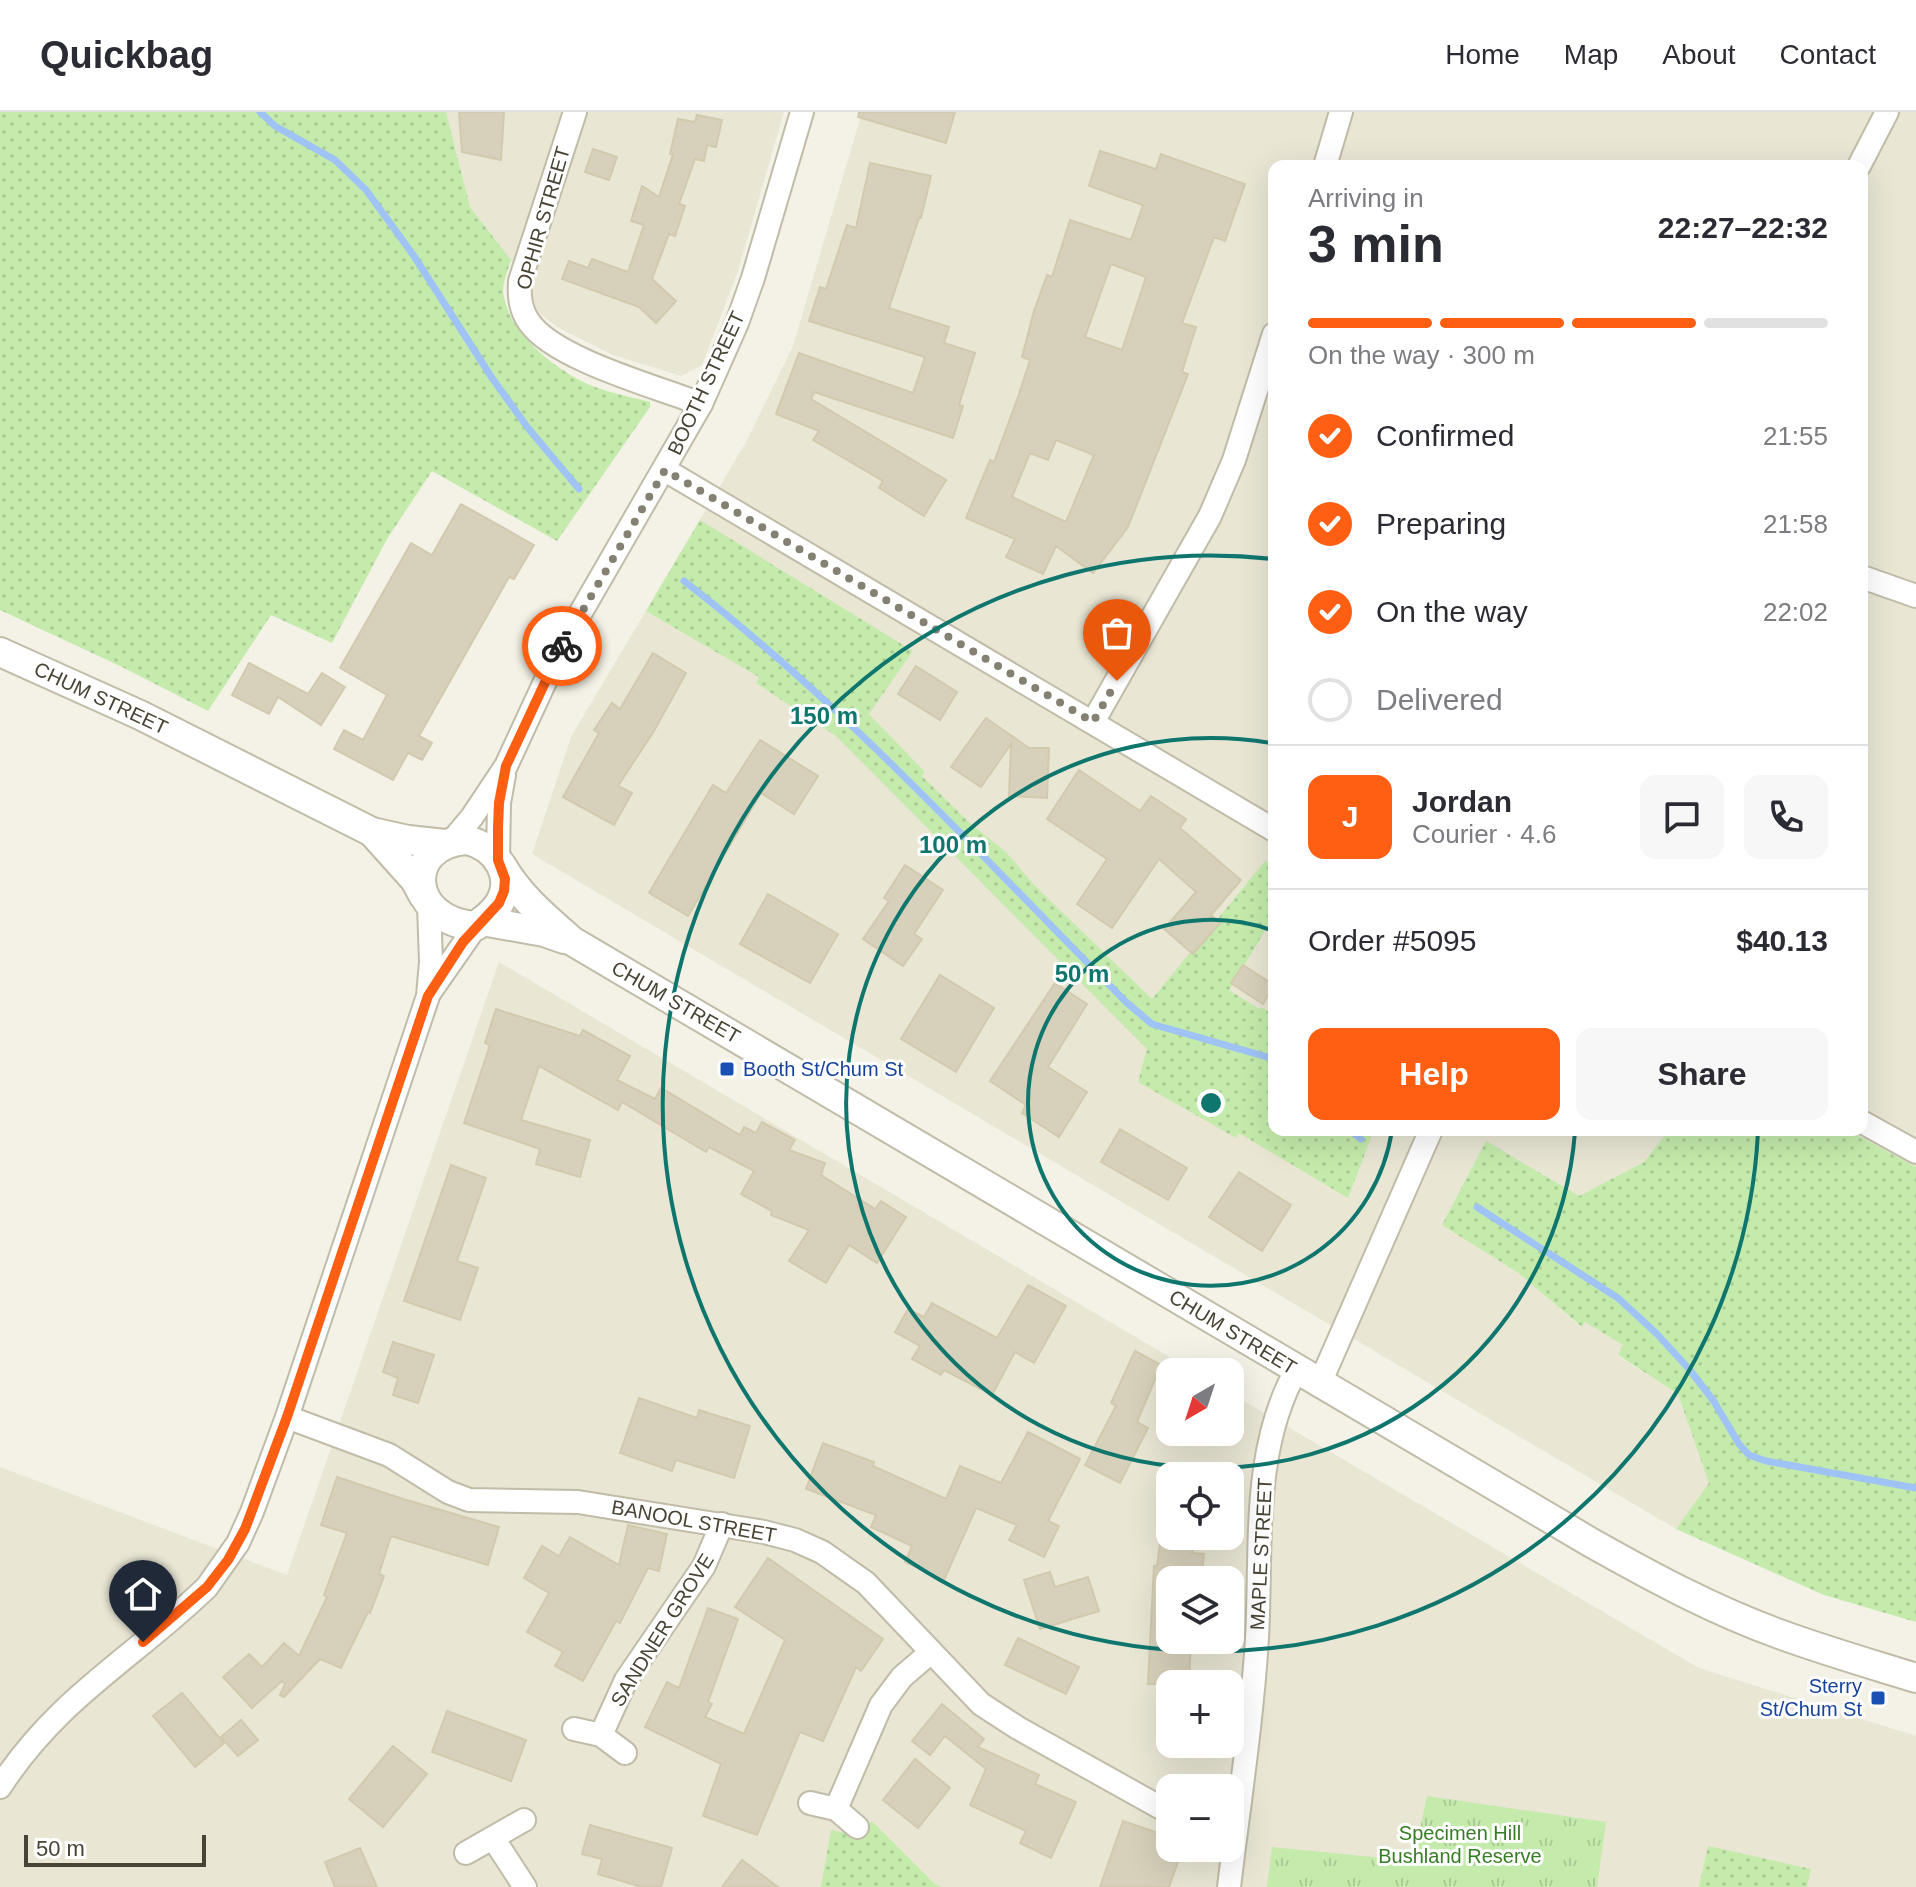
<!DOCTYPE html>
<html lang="en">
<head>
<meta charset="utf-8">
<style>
	:root { --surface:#fff; --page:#f7f7f7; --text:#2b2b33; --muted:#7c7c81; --line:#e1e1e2; --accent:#ff5f13 }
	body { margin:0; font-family:Arial,sans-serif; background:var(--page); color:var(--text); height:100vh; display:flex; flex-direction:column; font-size:30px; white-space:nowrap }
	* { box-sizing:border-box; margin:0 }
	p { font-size:26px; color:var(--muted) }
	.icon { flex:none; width:44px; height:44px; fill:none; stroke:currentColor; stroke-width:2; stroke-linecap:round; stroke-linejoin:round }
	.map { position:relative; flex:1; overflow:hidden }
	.panel { position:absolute; left:1268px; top:48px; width:600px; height:976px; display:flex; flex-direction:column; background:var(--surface); border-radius:16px; box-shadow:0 8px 32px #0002 }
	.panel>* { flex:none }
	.needle { width:52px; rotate:219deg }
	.buttons { position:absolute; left:1156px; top:1246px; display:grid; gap:16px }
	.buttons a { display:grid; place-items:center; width:88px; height:88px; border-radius:16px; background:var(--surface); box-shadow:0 8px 32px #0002; font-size:40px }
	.scale { position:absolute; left:24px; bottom:20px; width:182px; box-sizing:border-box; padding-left:8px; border:4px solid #484435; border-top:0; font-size:22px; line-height:28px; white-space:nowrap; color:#484435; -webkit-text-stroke:6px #fff; paint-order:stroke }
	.pin { position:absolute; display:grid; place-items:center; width:68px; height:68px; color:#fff; margin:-82px -34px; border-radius:50% 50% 50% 0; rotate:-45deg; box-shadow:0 0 8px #0007 }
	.pin .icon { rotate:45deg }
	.courier { position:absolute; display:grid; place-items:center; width:80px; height:80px; margin:-40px; border:6px solid #ff5f13; border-radius:50%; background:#fff; color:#222; box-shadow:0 2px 10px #0007 }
	.head em { font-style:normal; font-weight:700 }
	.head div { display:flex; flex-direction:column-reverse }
	.head { display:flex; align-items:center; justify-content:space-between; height:136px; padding:0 40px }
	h1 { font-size:52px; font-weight:700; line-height:60px }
	.bar { display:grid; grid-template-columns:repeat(4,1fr); gap:12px 8px; align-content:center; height:96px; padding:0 40px }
	.bar i { height:10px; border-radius:6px; background:var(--line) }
	.bar .current { background:var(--accent) }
	.bar p { grid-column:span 4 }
	.line { display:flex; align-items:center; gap:20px; padding:0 40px; border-top:2px solid var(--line) }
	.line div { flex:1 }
	.round { display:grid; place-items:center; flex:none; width:84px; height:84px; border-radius:16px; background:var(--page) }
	ol { padding:0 40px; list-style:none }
	li { display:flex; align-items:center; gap:24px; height:88px }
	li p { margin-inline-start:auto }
	li .icon { padding:8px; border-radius:50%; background:var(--accent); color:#fff; stroke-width:4 }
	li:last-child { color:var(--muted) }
	li i { width:44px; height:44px; border:4px solid var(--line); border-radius:50% }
	.button { display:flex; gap:16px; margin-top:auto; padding:16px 40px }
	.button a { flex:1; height:92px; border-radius:16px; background:var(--accent); color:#fff; font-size:32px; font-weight:700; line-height:92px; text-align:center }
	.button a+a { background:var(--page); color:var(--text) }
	header { display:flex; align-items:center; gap:48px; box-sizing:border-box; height:112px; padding:0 40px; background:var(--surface); border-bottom:2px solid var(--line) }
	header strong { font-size:38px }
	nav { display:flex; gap:44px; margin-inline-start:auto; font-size:28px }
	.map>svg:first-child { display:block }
	.residential { fill:#e9e6d4; fill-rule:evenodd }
	.grass { fill:url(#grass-dots) }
	.park { fill:url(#park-tufts) }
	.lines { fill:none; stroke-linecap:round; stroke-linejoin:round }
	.stream { stroke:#9fc3f5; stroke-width:7 }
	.building { fill:#d7d1bb; stroke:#d2caae; stroke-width:2; fill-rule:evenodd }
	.minor-casing { stroke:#c0bca8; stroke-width:26 }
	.tertiary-casing { stroke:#c0bca8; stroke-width:32 }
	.minor { stroke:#fff; stroke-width:22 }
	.tertiary { stroke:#fff; stroke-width:28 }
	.done { stroke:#848173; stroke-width:8; stroke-dasharray:0 14.4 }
	.route { stroke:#ff5f13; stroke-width:10 }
	.ring { fill:none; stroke:#0f766e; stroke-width:4 }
	.transit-dot { fill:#1a4fb4; stroke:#fff; stroke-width:3 }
	.labels { text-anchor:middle; stroke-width:6; stroke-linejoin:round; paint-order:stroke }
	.street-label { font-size:20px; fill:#484435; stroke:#fff }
	.transit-label { font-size:20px; fill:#164399; stroke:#fff; text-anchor:start }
	.park-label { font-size:20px; fill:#367e24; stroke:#fff }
	.centre { fill:#0f766e; stroke:#fff; stroke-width:4 }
	.ring-label { font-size:24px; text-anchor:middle; font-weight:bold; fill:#0f766e; stroke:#fff; stroke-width:6; stroke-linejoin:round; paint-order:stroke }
</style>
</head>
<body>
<header>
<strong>Quickbag</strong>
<nav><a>Home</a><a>Map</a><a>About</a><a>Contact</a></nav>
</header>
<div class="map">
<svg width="1916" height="1775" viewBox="0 0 1916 1775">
	<defs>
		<pattern id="grass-dots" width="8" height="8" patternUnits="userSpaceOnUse" patternTransform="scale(2)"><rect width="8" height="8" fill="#c4ebac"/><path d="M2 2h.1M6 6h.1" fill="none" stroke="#aacb95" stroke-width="1.8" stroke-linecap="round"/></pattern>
		<pattern id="park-tufts" width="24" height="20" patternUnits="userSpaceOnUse" patternTransform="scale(2)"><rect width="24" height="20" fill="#c4ebac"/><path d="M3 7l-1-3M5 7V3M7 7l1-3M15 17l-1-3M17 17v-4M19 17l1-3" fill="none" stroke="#aacb95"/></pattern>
	</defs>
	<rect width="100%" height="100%" fill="#f4f2e6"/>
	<!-- residential -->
	<g class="residential">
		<polygon points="446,0 784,0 738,159 702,253 681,264 613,243 557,215 538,200 511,148 470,95"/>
		<polygon points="862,0 1916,0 1916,1055 1848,1018 1862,1018 1862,54 1274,54 1274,1018 1669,1018 1644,1050 1579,1084 1486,1030 1517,1160 1581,1215 1585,1210 1624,1233 1618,1244 1678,1282 1710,1371 1676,1417 532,742 571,625 746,330 793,234"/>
		<path d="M499 850 1195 1260H1170V1320H1230V1281L1699 1556 1916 1624V1775H0V1355L287 1463ZM1170 1364H1230V1424H1170ZM1170 1468H1230V1528H1170ZM1170 1572H1230V1632H1170ZM1170 1676H1230V1736H1170Z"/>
	</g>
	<!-- grass -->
	<g class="grass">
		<path d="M0 0H446L470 95 511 148C508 158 503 169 503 179 507 219 549 252 583 270 604 280 628 284 650 290V295L557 429 432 359 387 427 332 531 271 503 208 599 122 555 0 498Z"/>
		<polygon points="700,408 913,539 869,602 925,660 922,664 970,711 1006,740 1035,774 1152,887 1265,749 1274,754 1274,804 1229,878 1259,897 1261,895 1274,903 1274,1018 1374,1018 1348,1086 1239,1021 1236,1026 1138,970 1147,937 836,624 756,571 759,565 646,499"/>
		<polygon points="1669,1018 1848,1018 1916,1055 1916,1510 1824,1483 1676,1417 1709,1371 1678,1282 1618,1243 1623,1233 1585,1210 1582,1215 1517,1160 1442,1113 1486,1029 1579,1084 1644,1050"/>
		<polygon points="872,1709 935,1772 942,1775 821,1775 831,1718 858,1723"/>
		<polygon points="1708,1734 1811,1757 1807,1775 1699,1775"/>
	</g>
	<!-- park -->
	<polygon class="park" points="1427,1684 1606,1710 1597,1775 1267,1775 1272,1735 1413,1749"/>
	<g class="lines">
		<!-- stream -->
		<g class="stream">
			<polyline points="260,0 275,14 335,48 366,78 414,144 492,266 528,316 579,377"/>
			<path d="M684 469C845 593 983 746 1126 890L1152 912 1274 947"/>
			<polyline points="1350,1018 1361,1027"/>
			<polyline points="1477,1095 1618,1186 1656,1221 1689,1257 1713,1288 1739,1332 1749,1343 1766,1349 1916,1376"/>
		</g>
	</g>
	<!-- building -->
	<g class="building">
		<polygon points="459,0 504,0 501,48 462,40"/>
		<polygon points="859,0 955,0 946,31 858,5"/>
		<polygon points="697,3 722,8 716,35 707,33 704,49 695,47 679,92 685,94 675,124 669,122 652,167 676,189 656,211 639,195 562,167 569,149 588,156 592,147 628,160 644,113 631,109 642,74 659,85 673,42 670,42 678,7 695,10"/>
		<polygon points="593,37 617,45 609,68 585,60"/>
		<path d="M1100 39 1156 57 1161 42 1245 72 1225 129 1214 125 1182 211 1196 215 1182 260 1188 262 1128 415 1093 461 1056 434 1043 462 1006 445 1015 427 966 406 990 348 994 350 1018 285 1030 248 1022 245 1034 199 1047 163 1052 165 1070 108 1131 128 1143 93 1089 74ZM1111 152 1146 165 1122 238 1085 225ZM1056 328 1094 343 1066 410 1012 385 1030 341 1048 348Z"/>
		<polygon points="870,51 931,64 921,106 919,106 889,196 949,215 944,231 975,241 959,293 963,294 953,326 814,280 811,287 946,368 924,404 879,376 883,369 813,328 819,319 776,302 799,241 913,281 925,245 809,209 820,175 826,177 847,113 856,116"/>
		<polygon points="461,392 534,433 514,467 509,465 419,624 432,631 422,648 408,641 393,668 334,637 344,618 363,628 387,583 340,556 411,431 432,443"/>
		<polygon points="653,541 686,561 654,619 618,674 632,681 614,713 563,685 599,621 594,618 612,591 620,597"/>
		<polygon points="249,551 308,582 322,561 345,575 321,613 278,585 269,602 232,583"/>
		<polygon points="916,554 957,580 940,608 898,582"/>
		<polygon points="986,606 1029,636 1049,636 1047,686 1009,684 1011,632 981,675 951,655"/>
		<polygon points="760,628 818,664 794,702 761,681 688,804 649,781 713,673 726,681"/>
		<polygon points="1079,658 1140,699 1151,684 1186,707 1180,716 1241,768 1211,803 1220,811 1193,842 1164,817 1196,780 1159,747 1112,816 1077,792 1107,747 1047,707"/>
		<polygon points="905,753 943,778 914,822 922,827 903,854 863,827 889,789 884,786"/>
		<polygon points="768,782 838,822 810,871 740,832"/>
		<polygon points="1243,853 1274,873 1263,892 1231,871"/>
		<polygon points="940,863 994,896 956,960 901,927"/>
		<polygon points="1055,871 1087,892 1048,955 1087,980 1059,1025 1022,1001 1026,993 990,969"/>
		<polygon points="496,897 580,924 583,918 630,944 617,968 655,987 661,976 740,1023 744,1015 756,1021 762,1010 795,1028 789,1038 825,1051 821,1063 875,1097 881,1089 906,1105 877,1151 849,1133 826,1171 789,1149 809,1118 771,1103 772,1099 741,1082 754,1059 709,1035 706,1040 622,990 618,998 539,954 521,1008 590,1028 580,1065 536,1052 540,1037 464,1011 490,933 485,931"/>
		<polygon points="1120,1017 1187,1056 1168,1088 1101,1050"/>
		<polygon points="451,1053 486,1066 457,1149 478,1156 460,1208 404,1189"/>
		<polygon points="1239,1060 1291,1093 1262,1139 1209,1105"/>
		<polygon points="1028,1173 1066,1194 1034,1251 1015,1240 992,1283 944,1258 941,1263 912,1247 920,1234 895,1220 908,1197 924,1205 932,1191 997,1226"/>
		<polygon points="393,1230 434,1243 418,1291 393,1283 398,1266 383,1260"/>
		<polygon points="1135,1239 1161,1253 1137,1310 1148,1316 1120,1371 1085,1353 1116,1294 1111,1291"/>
		<polygon points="639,1286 697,1306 699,1298 750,1314 734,1366 676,1348 672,1359 620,1341"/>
		<polygon points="1028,1320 1080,1347 1048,1409 1059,1414 1044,1445 1009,1428 1017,1413 976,1396 944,1468 905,1450 912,1434 871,1415 876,1403 806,1377 823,1331 874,1350 873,1354 946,1387 960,1354 1001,1371"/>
		<polygon points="337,1365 403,1387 499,1415 488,1453 391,1424 379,1462 384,1464 370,1501 368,1500 341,1556 320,1547 284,1585 280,1583 285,1572 282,1569 252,1596 223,1565 249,1542 262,1555 284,1531 299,1544 327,1485 324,1483 347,1421 321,1413"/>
		<polygon points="628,1413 667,1422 659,1459 648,1456 620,1511 616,1509 583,1569 555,1554 563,1540 527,1520 549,1481 524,1466 542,1434 559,1444 570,1425 619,1453"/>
		<polygon points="1161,1424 1196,1424 1192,1441 1204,1442 1201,1468 1170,1468 1170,1528 1191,1528 1189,1572 1148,1572 1154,1454 1157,1454"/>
		<polygon points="768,1446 883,1527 861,1559 856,1555 823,1629 800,1620 757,1723 703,1704 721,1652 645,1615 667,1570 679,1576 708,1496 738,1507 708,1590 712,1592 705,1605 744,1622 785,1528 735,1495"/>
		<polygon points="1050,1460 1055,1475 1088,1465 1099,1499 1040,1517 1024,1468"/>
		<polygon points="1018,1526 1079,1555 1066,1582 1005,1553"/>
		<polygon points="182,1581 224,1631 195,1655 153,1604"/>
		<polygon points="942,1592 984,1627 978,1635 1039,1663 1035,1672 1076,1690 1051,1746 1020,1731 1026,1719 970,1693 986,1657 945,1624 930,1643 912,1629"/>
		<polygon points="447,1599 526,1628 511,1669 432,1640"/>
		<polygon points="241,1608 258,1628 238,1644 221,1625"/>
		<polygon points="393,1634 427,1662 383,1715 349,1687"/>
		<polygon points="915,1647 950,1676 918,1716 883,1688"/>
		<polygon points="1123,1709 1170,1725 1170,1736 1183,1736 1169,1775 1100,1775"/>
		<polygon points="590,1713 672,1736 661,1775 642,1775 598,1762 602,1747 582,1742"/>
		<polygon points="360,1736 377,1775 335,1775 325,1750"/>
		<polygon points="742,1748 778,1775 722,1775"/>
	</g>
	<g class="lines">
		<defs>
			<g id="minor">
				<path d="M575 0 520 169C519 184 520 197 529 210 554 247 657 275 701 292"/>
				<polyline points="1325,54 1341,0"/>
				<polyline points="1859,54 1887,0"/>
				<polyline points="665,358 1274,718"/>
				<polyline points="1862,465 1916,484"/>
				<polyline points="1093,610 1210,404 1234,348 1274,222"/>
				<polyline points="451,730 472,705 506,654 562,533 701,292 737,211 753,166 802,0"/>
				<polyline points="498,748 499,691 504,663"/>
				<polyline points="430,880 476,814"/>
				<polyline points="1862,1010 1916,1040"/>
				<polyline points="1320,1271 1431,1018"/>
				<polyline points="287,1305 389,1343 448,1380 469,1388 578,1390 764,1420 795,1428 822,1440 866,1471 981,1592 1018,1616 1170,1701"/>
				<polyline points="574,1617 601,1623 625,1641"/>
				<polyline points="601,1623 626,1568 704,1454 722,1412"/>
				<path d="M0 1675C57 1586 135 1545 207 1475L238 1431 252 1400 287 1305 428 884 431 850 429 793"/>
				<polyline points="810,1691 836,1697 857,1715"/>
				<polyline points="836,1697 881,1593 902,1565 931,1540"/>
				<polyline points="493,1726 525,1775"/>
				<polyline points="466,1741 524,1708"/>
				<path d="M1229 1775C1239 1692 1252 1609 1257 1526 1262 1437 1251 1337 1297 1257"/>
			</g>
			<g id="tertiary">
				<polyline points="0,540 140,603 372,720 408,728 445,732"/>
				<polyline points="372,720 415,768 423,783"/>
				<path d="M467 728C496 735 516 764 499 792 493 801 484 808 476 814 407 810 402 732 467 728Z"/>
				<path d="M502 754C520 785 546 806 572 829L1590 1430C1652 1465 1715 1499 1782 1523 1826 1539 1871 1552 1916 1566"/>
				<polyline points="482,809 544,820 564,827"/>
			</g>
		</defs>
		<!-- minor casing -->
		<use href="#minor" class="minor-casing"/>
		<!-- tertiary casing -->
		<use href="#tertiary" class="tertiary-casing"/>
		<!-- minor -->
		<use href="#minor" class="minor"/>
		<!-- tertiary -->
		<use href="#tertiary" class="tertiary"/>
	</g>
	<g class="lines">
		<!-- done -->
		<polyline class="done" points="562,534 665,358 1093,610 1117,569"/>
		<!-- route -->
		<polyline class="route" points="143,1530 207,1475 228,1448 245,1417 287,1305 428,884 463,830 499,791 504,779 505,767 498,748 498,716 499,691 506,654 562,534"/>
	</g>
	<!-- distance rings -->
	<g class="ring">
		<path d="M1392 1018A183 183 0 1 1 1274 819"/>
		<path d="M1575 1020A365 365 0 1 1 1271 631"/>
		<path d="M1758 1020A548 548 0 1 1 1273 447"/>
	</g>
	<!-- markers -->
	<g class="transit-dot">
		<rect x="719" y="949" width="16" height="16" rx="4"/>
		<rect x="1870" y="1578" width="16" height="16" rx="4"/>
	</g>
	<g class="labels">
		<!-- street labels -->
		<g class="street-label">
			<text transform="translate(543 106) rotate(-74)" y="7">OPHIR STREET</text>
			<text transform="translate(706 271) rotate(-65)" y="7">BOOTH STREET</text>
			<text transform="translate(101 586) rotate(25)" y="7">CHUM STREET</text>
			<text transform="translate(676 890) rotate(30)" y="7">CHUM STREET</text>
			<text transform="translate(1233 1220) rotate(31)" y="7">CHUM STREET</text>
			<text transform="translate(694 1409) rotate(10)" y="7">BANOOL STREET</text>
			<text transform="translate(1261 1442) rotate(-87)" y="7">MAPLE STREET</text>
			<text transform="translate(662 1518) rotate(-58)" y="7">SANDNER GROVE</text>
		</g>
		<!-- transit labels -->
		<g class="transit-label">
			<text x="743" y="964">Booth St/Chum St</text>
			<text x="1862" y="1581" text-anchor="end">Sterry<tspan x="1862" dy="23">St/Chum St</tspan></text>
		</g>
		<!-- park labels -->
		<g class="park-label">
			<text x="1460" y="1728">Specimen Hill<tspan x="1460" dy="23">Bushland Reserve</tspan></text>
		</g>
	</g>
	<circle cx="1211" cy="991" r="12" class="centre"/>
	<g class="ring-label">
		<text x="824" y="612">150 m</text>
		<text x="953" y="741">100 m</text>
		<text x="1082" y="870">50 m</text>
	</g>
</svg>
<div class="buttons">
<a><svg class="needle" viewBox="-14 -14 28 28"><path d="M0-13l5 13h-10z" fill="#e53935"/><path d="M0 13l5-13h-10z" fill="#7c7c81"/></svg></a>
<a><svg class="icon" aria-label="locate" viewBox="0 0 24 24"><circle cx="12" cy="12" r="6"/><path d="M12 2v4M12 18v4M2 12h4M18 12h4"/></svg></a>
<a><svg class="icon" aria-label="layers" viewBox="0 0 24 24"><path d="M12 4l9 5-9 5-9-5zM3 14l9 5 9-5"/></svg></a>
<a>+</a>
<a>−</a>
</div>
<div class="scale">50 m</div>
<div class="pin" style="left:1117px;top:569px;background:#ea580c"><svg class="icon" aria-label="bag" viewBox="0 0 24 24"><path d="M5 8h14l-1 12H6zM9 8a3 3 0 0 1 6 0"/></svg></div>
<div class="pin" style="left:143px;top:1530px;background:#1f2937"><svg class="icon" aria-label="home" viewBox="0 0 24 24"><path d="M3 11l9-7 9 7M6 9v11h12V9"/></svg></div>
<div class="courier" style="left:562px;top:534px"><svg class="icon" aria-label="bike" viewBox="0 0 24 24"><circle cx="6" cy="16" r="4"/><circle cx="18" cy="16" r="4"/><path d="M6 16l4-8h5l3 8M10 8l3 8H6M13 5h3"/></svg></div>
<section class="panel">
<div class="head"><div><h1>3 min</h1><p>Arriving in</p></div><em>22:27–22:32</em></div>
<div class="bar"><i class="current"></i><i class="current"></i><i class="current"></i><i></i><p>On the way · 300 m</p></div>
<ol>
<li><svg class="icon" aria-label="check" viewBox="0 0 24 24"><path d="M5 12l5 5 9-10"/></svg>Confirmed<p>21:55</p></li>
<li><svg class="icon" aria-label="check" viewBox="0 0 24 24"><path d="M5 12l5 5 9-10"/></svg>Preparing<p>21:58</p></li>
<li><svg class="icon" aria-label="check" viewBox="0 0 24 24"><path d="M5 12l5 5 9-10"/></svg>On the way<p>22:02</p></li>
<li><i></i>Delivered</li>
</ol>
<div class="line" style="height:144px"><b class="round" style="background:var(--accent);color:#fff">J</b><div><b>Jordan</b><p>Courier · 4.6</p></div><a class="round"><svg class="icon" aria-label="chat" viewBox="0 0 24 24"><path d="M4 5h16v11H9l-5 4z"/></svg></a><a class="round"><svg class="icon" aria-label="phone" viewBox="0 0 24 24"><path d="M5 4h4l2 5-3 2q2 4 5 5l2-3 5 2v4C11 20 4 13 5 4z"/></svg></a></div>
<div class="line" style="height:104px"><div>Order #5095</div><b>$40.13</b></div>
<div class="button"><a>Help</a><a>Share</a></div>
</section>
</div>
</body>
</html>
